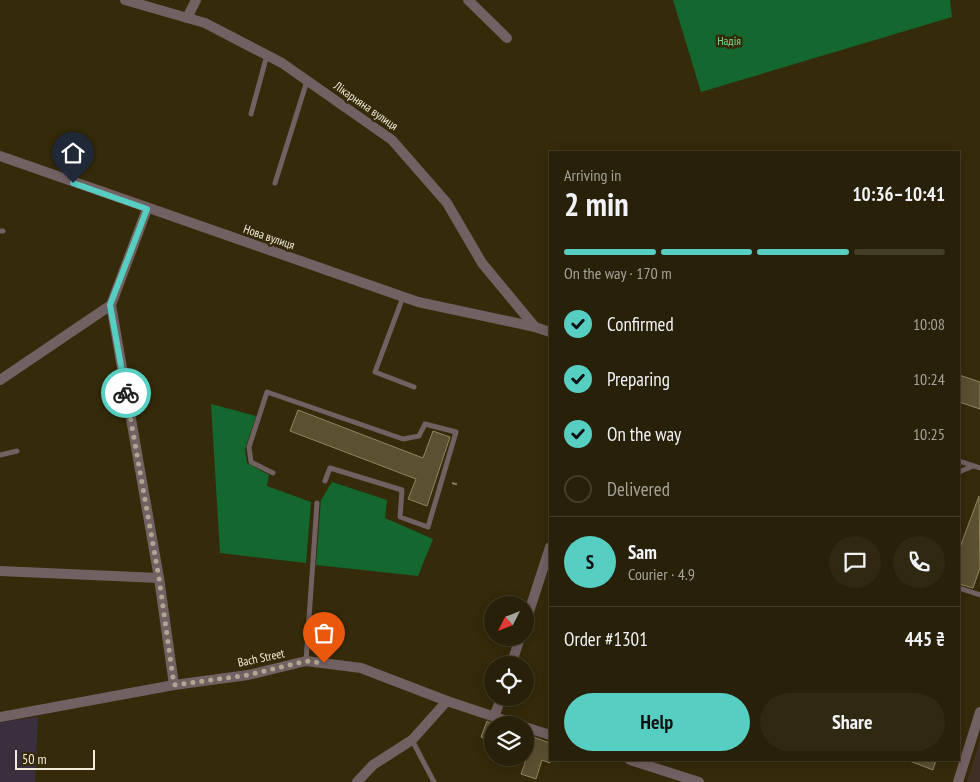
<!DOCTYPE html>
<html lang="en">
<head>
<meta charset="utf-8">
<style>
	:root { --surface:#282008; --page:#302812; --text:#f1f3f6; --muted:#a5a39c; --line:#443e29; --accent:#57cec2 }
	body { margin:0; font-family:"PT Sans Narrow",sans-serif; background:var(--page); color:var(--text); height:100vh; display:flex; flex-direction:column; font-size:19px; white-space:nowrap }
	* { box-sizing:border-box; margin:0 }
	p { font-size:16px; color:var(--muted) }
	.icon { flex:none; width:28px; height:28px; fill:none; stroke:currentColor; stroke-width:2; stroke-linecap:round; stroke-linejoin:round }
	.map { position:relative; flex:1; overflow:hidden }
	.drawer { position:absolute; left:549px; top:151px; width:411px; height:610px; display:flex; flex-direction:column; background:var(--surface); border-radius:0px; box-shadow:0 2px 12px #0003,0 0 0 1px var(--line) }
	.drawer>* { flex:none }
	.needle { width:32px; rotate:228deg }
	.buttons { position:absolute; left:484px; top:596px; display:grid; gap:10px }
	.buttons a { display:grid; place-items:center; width:50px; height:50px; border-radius:50%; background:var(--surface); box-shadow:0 2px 12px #0003,0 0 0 1px var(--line); font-size:25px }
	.scale { position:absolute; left:15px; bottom:12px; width:80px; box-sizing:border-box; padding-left:5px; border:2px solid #f1ebd9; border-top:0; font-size:14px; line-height:18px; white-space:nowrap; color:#f1ebd9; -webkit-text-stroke:4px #352b0a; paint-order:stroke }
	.pin { position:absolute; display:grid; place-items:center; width:42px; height:42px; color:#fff; margin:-51px -21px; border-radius:50% 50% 50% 0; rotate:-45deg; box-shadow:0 0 5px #0007 }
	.pin .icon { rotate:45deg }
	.courier { position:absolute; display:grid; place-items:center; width:50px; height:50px; margin:-25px; border:4px solid #57cec2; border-radius:50%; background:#fff; color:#222; box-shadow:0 1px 6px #0007 }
	.summary em { font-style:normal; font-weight:700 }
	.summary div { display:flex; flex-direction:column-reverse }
	.summary { display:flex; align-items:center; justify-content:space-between; height:85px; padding:0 15px }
	h1 { font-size:32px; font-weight:700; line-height:38px }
	.bar { display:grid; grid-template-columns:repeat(4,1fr); gap:8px 5px; align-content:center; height:60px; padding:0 15px }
	.bar i { height:6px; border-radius:4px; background:var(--line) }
	.bar .on { background:var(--accent) }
	.bar p { grid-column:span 4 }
	.line { display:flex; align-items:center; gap:12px; padding:0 15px; border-top:1px solid var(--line) }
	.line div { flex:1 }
	.round { display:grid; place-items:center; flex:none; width:52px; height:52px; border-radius:26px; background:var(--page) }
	ol { padding:0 15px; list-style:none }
	li { display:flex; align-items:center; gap:15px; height:55px }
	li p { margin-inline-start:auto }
	li .icon { padding:5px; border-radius:50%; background:var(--accent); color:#111; stroke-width:4 }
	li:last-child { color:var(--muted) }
	li i { width:28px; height:28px; border:2px solid var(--line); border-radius:50% }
	.action { display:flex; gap:10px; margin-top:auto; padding:10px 15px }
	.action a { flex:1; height:58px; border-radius:30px; background:var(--accent); color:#111; font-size:20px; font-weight:700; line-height:58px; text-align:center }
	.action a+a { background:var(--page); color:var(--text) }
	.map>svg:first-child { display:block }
	.commercial { fill:#402f25 }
	.education { fill:#392f3e }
	.green { fill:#13672f }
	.building { fill:#5b5030; stroke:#908563 }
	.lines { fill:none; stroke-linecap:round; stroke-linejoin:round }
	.path { stroke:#867e63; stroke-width:2; stroke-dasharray:5 2.5; stroke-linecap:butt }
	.service { stroke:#726163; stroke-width:5 }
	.minor { stroke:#726163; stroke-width:10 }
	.done { stroke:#afa891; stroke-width:5; stroke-dasharray:0 9 }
	.route { stroke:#57cec2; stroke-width:6 }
	.labels { text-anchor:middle; stroke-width:5; stroke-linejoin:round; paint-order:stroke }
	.park-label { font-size:12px; fill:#75dc8c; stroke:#352b0a }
	.street-label { font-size:12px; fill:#f1ebd9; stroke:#352b0a }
</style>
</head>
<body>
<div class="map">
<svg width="980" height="782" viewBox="0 0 980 782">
	<rect width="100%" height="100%" fill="#352b0a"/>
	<!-- commercial -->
	<polygon class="commercial" points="980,741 980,782 967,782"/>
	<!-- education -->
	<polygon class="education" points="38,717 35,782 0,782 0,722"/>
	<!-- green -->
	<g class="green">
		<polygon points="673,0 950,0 952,17 701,92"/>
		<polygon points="211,404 256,416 245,449 247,463 269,475 267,486 311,502 306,563 220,553"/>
		<polygon points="332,482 387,500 385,518 433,539 418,576 316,565 321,500"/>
	</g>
	<!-- building -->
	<g class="building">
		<polygon points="959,375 980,382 980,409 959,402"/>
		<polygon points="298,410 423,458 433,431 450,437 427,506 408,499 416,479 290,431"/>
		<polygon points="979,496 980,568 973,588 959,584 959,550"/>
		<polygon points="487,721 492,724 492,742 481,737"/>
		<polygon points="525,734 550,743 550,763 542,760 536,779 521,774 525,763"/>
		<polygon points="907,760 936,760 933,770"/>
	</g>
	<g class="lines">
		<!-- path -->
		<polyline class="path" points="452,483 459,485"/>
		<!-- service -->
		<g class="service">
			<polyline points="251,114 267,55"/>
			<polyline points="275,183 307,81"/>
			<polyline points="0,231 3,231"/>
			<polyline points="403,297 375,372 414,387"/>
			<polyline points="0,455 17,451"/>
			<polyline points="959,461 980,468"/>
			<polyline points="959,472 973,466"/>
			<polyline points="273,473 251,462 249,447 267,392 403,439 419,436 425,424 456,432 428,527 400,517 402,490 330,468 325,481"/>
			<polyline points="959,588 980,595"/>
			<polyline points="306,661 317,503"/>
			<polyline points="412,740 434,782"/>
		</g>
		<!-- minor -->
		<g class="minor">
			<polyline points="125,0 205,23 282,63 392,140 447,203 482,263 535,327"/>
			<polyline points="468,0 507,38"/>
			<polyline points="187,18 196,0"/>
			<polyline points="0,156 418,302 535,327 550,332"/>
			<polyline points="147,209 111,305 159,578 174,685"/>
			<polyline points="0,380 111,305"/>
			<polyline points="0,571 159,578"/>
			<polyline points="525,624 550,547"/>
			<polyline points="511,665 520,638"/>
			<polyline points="0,717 174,685 248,675 306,661 361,668 447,701 519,725"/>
			<polyline points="494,717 501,698"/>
			<polyline points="525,727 550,735"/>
			<polyline points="630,760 699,782"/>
			<polyline points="357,782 373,765 412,740 447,701"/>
			<polyline points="958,782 980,712"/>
		</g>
	</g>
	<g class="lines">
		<!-- done -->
		<polyline class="done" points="126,393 159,578 174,685 248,675 306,661 324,663"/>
		<!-- route -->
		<polyline class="route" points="73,183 147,209 110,305 126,393"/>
	</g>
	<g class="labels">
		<!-- park labels -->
		<g class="park-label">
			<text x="729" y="45">Надія</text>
		</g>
		<!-- street labels -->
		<g class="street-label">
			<text transform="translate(366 106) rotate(35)" y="4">Лікарняна вулиця</text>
			<text transform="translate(269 237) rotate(19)" y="4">Нова вулиця</text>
			<text transform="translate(261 658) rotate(-12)" y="4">Bach Street</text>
		</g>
	</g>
</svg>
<div class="buttons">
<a><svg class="needle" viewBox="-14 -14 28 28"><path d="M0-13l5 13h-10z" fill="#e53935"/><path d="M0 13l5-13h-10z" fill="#a5a39c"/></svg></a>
<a><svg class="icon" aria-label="locate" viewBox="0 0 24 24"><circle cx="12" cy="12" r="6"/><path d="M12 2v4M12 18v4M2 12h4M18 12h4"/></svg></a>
<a><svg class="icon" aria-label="layers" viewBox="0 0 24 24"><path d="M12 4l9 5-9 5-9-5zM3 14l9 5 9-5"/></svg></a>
</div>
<div class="scale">50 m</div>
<div class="pin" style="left:324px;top:663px;background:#ea580c"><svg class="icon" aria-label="bag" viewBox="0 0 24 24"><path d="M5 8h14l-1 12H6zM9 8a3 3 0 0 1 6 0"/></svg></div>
<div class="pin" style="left:73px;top:183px;background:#1f2937"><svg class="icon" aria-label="home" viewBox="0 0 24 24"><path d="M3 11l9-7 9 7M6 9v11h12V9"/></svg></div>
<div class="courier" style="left:126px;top:393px"><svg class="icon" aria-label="bike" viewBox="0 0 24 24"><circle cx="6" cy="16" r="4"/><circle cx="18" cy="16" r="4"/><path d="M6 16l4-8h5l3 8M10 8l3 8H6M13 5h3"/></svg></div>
<section class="drawer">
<div class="summary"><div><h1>2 min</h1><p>Arriving in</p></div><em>10:36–10:41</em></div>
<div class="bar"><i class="on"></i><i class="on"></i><i class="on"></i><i></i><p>On the way · 170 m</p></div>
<ol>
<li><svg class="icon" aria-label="check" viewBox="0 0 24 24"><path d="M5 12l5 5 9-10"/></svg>Confirmed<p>10:08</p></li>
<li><svg class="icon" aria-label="check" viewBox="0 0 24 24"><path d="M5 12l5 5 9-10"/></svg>Preparing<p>10:24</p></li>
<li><svg class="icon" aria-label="check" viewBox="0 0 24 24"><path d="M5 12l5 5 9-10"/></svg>On the way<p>10:25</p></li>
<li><i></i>Delivered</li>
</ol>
<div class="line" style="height:90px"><b class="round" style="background:var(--accent);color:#111">S</b><div><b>Sam</b><p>Courier · 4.9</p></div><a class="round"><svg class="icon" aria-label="chat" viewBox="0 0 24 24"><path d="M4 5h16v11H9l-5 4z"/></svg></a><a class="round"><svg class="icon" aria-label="phone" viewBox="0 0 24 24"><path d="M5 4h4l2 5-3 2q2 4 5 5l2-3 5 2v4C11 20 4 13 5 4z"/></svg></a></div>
<div class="line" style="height:65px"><div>Order #1301</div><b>445 ₴</b></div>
<div class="action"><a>Help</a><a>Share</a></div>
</section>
</div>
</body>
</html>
